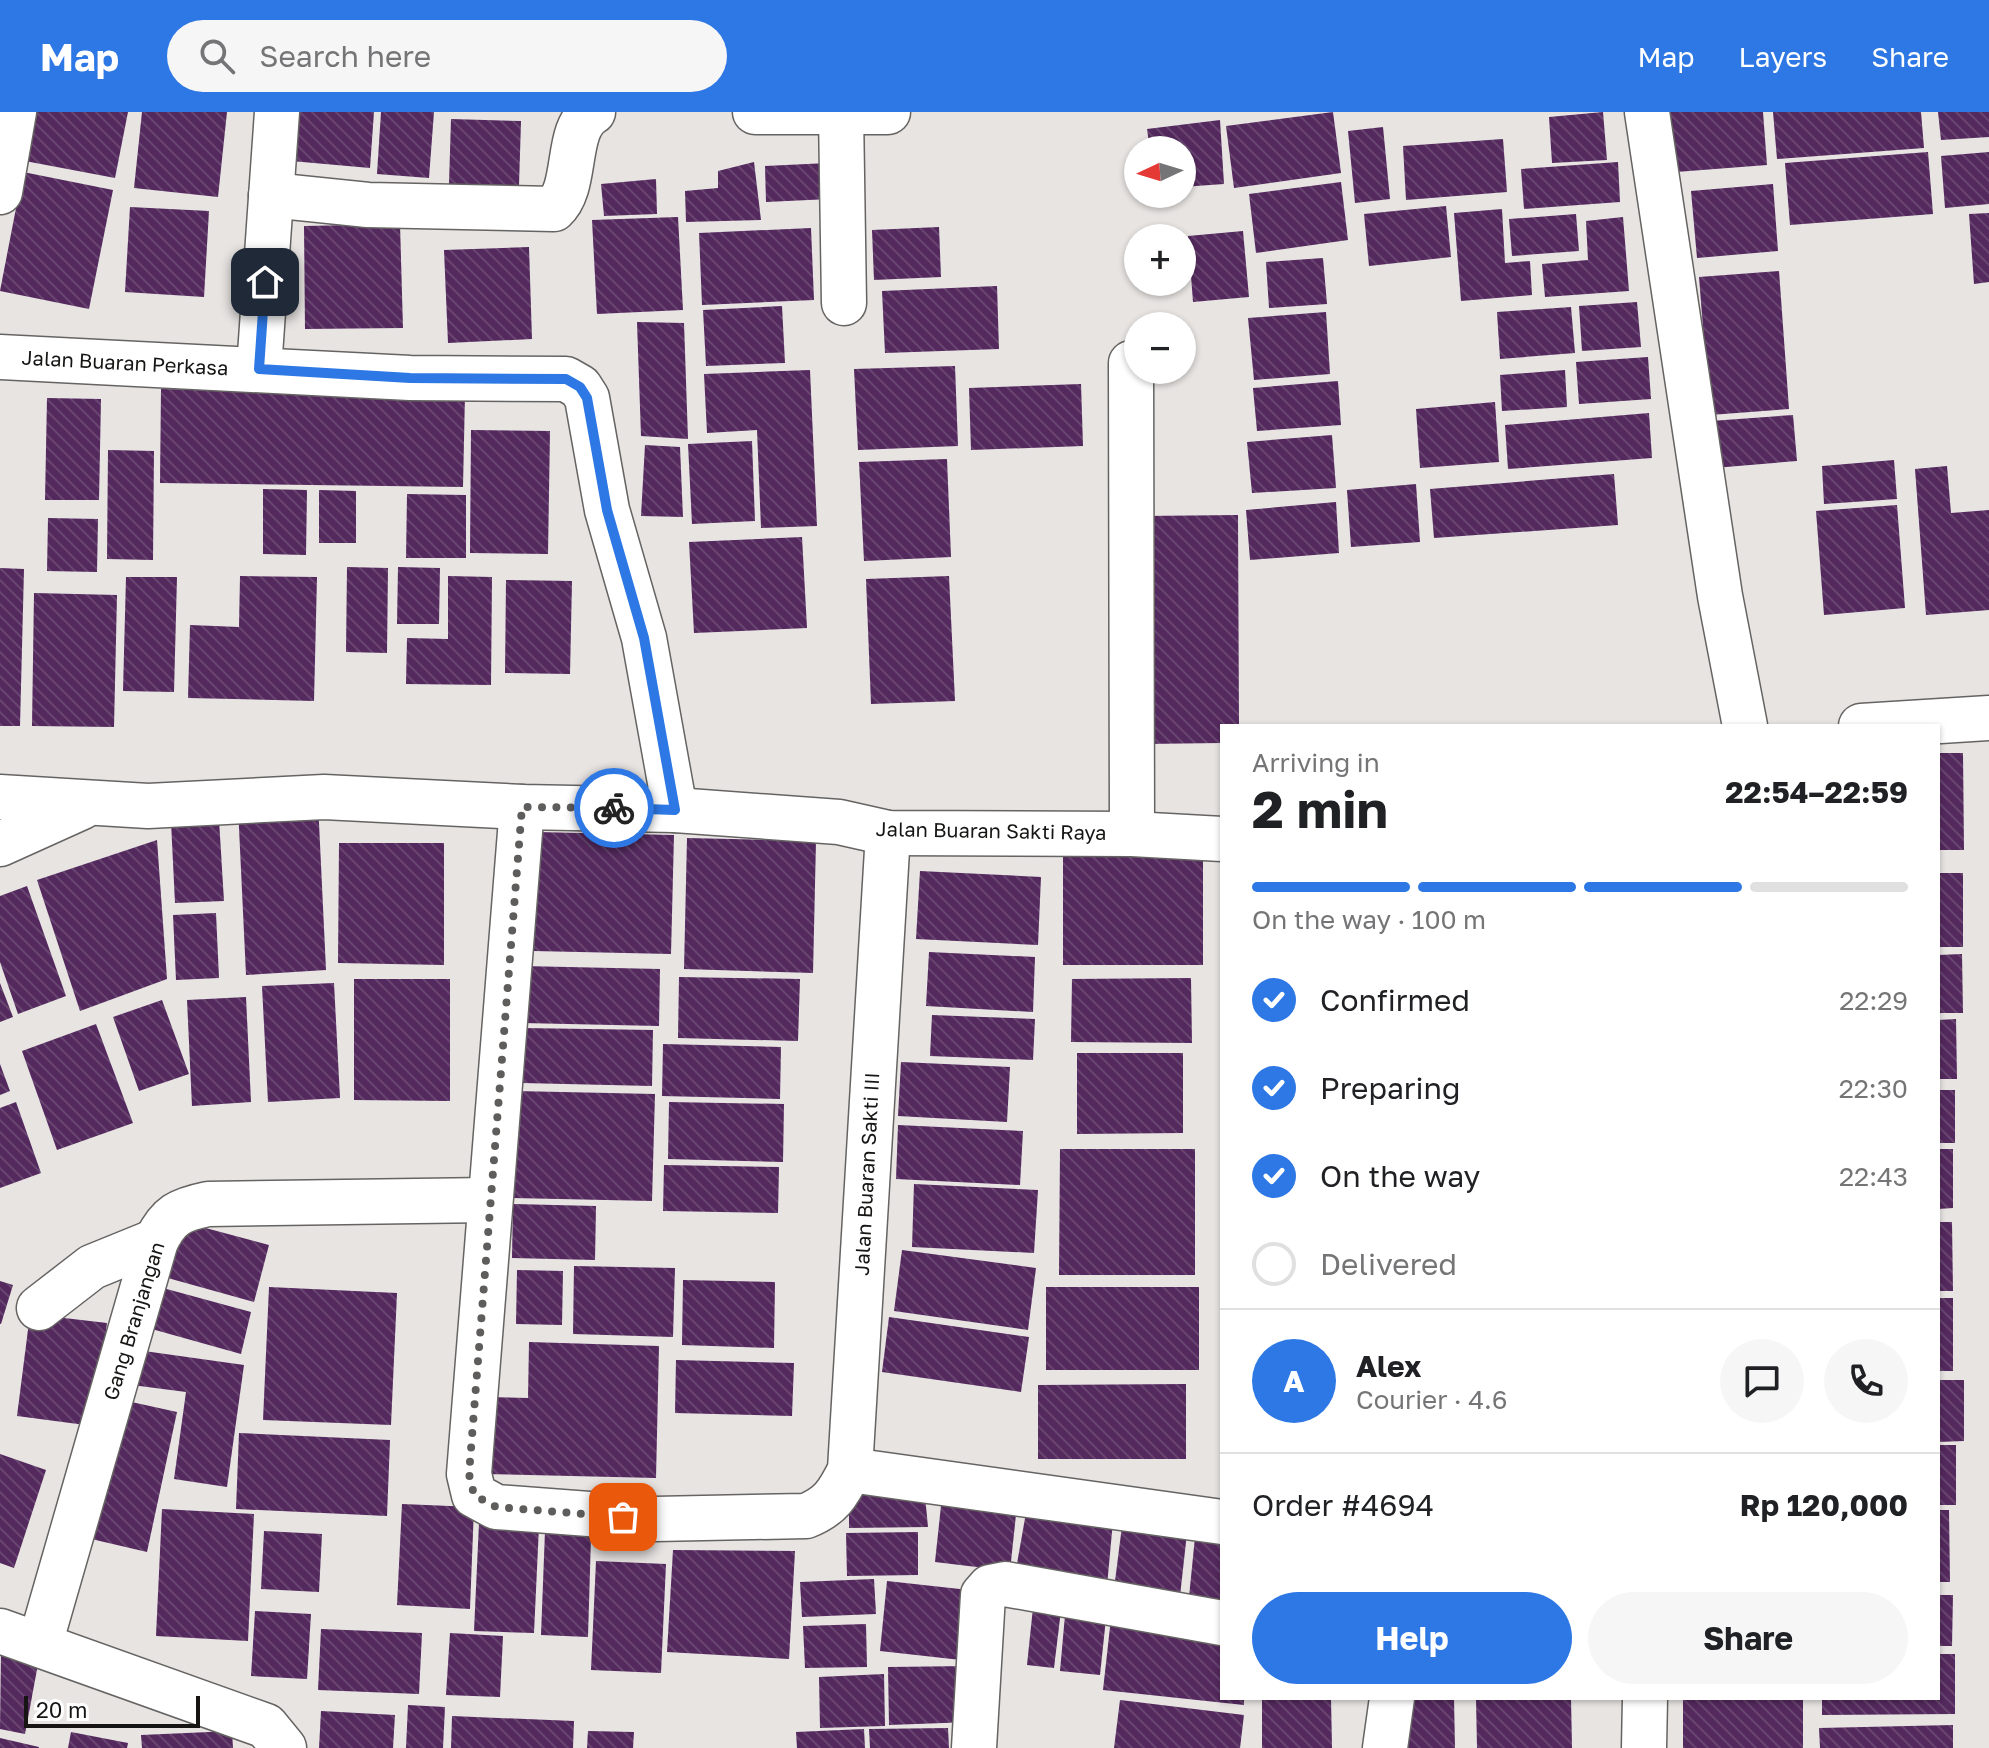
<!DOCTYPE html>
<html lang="en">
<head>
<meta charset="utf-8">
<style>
	:root { --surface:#fff; --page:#f6f6f6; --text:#202124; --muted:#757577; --line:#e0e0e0; --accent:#2d78e4 }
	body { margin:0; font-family:"Golos Text",sans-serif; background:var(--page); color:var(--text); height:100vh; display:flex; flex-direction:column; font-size:30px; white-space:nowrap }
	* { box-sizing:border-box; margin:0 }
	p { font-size:26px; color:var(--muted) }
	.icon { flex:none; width:44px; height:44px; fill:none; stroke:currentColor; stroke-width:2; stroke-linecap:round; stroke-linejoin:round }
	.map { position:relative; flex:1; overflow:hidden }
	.side { position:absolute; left:1220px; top:612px; width:720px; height:976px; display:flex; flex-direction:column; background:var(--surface); border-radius:0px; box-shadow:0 2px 6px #0004 }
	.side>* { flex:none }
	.needle { width:52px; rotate:266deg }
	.buttons { position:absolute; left:1124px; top:24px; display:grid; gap:16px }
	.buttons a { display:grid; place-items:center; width:72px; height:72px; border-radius:50%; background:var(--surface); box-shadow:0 2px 6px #0004; font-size:40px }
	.scale { position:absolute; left:24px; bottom:20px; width:176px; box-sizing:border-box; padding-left:8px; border:4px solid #161514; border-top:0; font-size:22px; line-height:28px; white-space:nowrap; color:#161514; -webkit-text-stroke:6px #fff; paint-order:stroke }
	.pin { position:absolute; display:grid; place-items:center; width:68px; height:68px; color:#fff; margin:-34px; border-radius:16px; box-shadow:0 4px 12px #0006 }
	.courier { position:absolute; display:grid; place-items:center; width:80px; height:80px; margin:-40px; border:6px solid #2d78e4; border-radius:50%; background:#fff; color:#222; box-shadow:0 2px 10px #0007 }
	.overview em { font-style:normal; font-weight:700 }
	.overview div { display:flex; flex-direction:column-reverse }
	.overview { display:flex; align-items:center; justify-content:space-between; height:136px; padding:0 32px }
	h1 { font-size:52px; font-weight:700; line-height:60px }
	.bar { display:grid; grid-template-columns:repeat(4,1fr); gap:12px 8px; align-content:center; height:96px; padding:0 32px }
	.bar i { height:10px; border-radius:6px; background:var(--line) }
	.bar .selected { background:var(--accent) }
	.bar p { grid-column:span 4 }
	.line { display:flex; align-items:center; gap:20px; padding:0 32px; border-top:2px solid var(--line) }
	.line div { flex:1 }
	.round { display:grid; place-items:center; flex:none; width:84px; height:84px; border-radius:42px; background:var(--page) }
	ol { padding:0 32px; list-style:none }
	li { display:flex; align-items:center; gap:24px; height:88px }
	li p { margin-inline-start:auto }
	li .icon { padding:8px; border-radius:50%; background:var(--accent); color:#fff; stroke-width:4 }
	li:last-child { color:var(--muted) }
	li i { width:44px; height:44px; border:4px solid var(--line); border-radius:50% }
	.action { display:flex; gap:16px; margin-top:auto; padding:16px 32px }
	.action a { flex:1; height:92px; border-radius:48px; background:var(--accent); color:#fff; font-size:32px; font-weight:700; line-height:92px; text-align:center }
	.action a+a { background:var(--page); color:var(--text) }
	header { display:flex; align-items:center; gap:48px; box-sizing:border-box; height:112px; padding:0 40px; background:var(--accent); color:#fff }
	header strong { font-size:38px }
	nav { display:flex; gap:44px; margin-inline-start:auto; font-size:28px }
	.search { width:560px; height:72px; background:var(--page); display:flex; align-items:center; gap:20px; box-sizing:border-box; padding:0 28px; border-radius:44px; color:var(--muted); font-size:30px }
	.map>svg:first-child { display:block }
	.building { fill:url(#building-back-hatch) }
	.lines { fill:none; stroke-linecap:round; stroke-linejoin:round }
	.street-casing { stroke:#666462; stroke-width:47 }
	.street { stroke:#fff; stroke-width:44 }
	.done { stroke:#5f5d5c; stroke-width:8; stroke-dasharray:0 14.4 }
	.route { stroke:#2d78e4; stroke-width:10 }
	.labels { text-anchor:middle; stroke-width:8; stroke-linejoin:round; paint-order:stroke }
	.street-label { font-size:20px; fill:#161514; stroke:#fff }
</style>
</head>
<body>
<header>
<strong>Map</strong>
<div class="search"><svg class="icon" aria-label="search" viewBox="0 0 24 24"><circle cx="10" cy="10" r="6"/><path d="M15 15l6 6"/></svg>Search here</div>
<nav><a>Map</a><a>Layers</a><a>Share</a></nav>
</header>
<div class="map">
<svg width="1989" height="1636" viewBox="0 0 1989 1636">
	<defs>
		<pattern id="building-back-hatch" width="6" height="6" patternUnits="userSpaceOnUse" patternTransform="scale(2)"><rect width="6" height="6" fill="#54295e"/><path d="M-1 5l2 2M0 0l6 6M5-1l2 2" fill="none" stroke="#684670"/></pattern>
	</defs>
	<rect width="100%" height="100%" fill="#e7e4e2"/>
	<!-- building -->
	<g class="building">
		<polygon points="35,0 128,0 115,66 25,49"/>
		<polygon points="142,0 227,0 218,85 134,76"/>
		<polygon points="284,0 374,0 370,56 280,48"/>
		<polygon points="381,0 434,0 429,66 377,62"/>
		<polygon points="1333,0 1341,61 1234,76 1226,14"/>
		<polygon points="1603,0 1607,48 1552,51 1549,5"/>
		<polygon points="1659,0 1763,0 1767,53 1663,61"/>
		<polygon points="1773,0 1921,0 1924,36 1777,47"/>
		<polygon points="1938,0 1989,0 1989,25 1941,28"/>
		<polygon points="451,7 521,9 519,74 449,72"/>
		<polygon points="1220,8 1224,72 1182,75 1182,38 1150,38 1147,17"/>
		<polygon points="1383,15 1390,87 1355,91 1348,19"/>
		<polygon points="1503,27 1507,80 1406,88 1403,34"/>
		<polygon points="1928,40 1933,102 1790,113 1785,51"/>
		<polygon points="1989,40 1989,92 1945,96 1941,44"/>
		<polygon points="754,50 761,108 686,110 685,79 718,76 718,59"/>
		<polygon points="1618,50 1620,90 1524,97 1521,57"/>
		<polygon points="828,51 830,87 766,90 765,54"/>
		<polygon points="23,60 113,78 89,197 0,179"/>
		<polygon points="656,67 657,102 604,104 601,72"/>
		<polygon points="1341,70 1348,128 1256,141 1249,82"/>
		<polygon points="1773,72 1778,139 1697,146 1691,79"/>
		<polygon points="1446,94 1451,145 1369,154 1364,102"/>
		<polygon points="130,95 209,99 204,185 125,180"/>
		<polygon points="1502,97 1505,151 1530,149 1532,183 1461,189 1454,101"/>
		<polygon points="1989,101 1989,170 1974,172 1969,102"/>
		<polygon points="1576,102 1579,139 1512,144 1509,107"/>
		<polygon points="678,105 683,198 597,202 592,108"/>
		<polygon points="1623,105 1629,179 1545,185 1542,152 1588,148 1586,109"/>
		<polygon points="400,112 403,216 305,217 304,114"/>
		<polygon points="939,115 941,165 874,168 872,118"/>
		<polygon points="811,116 814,188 702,193 699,121"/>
		<polygon points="1243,119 1249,185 1193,190 1188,124"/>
		<polygon points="529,135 532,227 448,231 444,138"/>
		<polygon points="1323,146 1327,192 1269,196 1266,150"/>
		<polygon points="1779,159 1789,297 1710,303 1699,165"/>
		<polygon points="997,174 999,237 885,241 882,179"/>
		<polygon points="1637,190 1641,235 1582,239 1579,194"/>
		<polygon points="782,194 785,251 706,254 703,198"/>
		<polygon points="1571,195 1575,241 1500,247 1497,200"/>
		<polygon points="1326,200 1330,262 1254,268 1248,206"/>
		<polygon points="637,210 684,211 688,327 641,324"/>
		<polygon points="1648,245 1651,287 1579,292 1576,250"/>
		<polygon points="955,254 958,334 858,338 854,257"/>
		<polygon points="810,258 817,414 761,416 757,318 707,321 704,262"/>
		<polygon points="1565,258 1567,295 1502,299 1500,263"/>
		<polygon points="1338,269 1341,313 1257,319 1253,276"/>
		<polygon points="1081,272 1083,334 971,338 969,276"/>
		<polygon points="161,277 465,282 463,375 160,371"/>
		<polygon points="47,286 101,287 99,388 45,388"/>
		<polygon points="1495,290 1499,350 1420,356 1416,297"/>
		<polygon points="1649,301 1652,346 1508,357 1505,313"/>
		<polygon points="1793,303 1797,349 1714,356 1711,309"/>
		<polygon points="471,318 550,319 548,442 470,441"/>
		<polygon points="1332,323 1336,376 1252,381 1247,330"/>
		<polygon points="752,329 755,409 692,412 688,332"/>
		<polygon points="645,333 680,335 683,405 641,404"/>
		<polygon points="108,338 154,339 153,448 107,447"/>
		<polygon points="947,347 951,445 864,449 859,350"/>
		<polygon points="1894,348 1897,387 1824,392 1822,354"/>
		<polygon points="1947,354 1951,401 1989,398 1989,498 1926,503 1915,357"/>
		<polygon points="1614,362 1618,413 1434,426 1430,377"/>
		<polygon points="1416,372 1420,430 1351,435 1347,378"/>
		<polygon points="263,377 307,378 306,443 263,442"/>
		<polygon points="319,378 356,379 356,431 319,431"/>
		<polygon points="407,382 466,383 466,446 406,446"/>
		<polygon points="1336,390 1339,441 1250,448 1246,398"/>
		<polygon points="1897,393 1905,496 1824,503 1816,399"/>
		<polygon points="1238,403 1239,614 1222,614 1222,631 1144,632 1143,404"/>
		<polygon points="48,406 98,407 97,460 47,459"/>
		<polygon points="802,425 807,516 694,521 689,430"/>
		<polygon points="347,455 388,456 387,541 346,540"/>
		<polygon points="398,455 440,456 439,512 397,512"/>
		<polygon points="0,456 24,457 20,614 0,614"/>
		<polygon points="240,464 317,465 314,589 188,586 190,513 239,515"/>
		<polygon points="448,464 492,465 491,573 406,572 407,526 448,527"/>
		<polygon points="949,464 955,589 871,592 866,467"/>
		<polygon points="126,465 177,465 174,580 123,579"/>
		<polygon points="506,468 572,469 570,562 505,561"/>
		<polygon points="34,481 117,483 114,615 32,614"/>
		<polygon points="1938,641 1963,641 1964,738 1938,738"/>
		<polygon points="318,690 326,858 246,863 238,695"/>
		<polygon points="219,708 224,789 175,791 171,710"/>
		<polygon points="536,720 674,723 671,842 533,839"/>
		<polygon points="687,726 816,729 813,861 684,857"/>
		<polygon points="157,728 167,867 80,899 37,768"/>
		<polygon points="339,731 444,731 444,853 338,851"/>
		<rect x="1063" y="736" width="140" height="117"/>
		<polygon points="920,759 1041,765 1038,833 916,827"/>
		<rect x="1938" y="761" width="25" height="74"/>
		<polygon points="27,774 66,884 18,902 0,850 0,784"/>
		<polygon points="216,801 219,866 176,868 173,803"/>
		<polygon points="929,840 1035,845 1033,900 926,894"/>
		<polygon points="1962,842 1963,901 1938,901 1938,843"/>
		<polygon points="522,854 660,857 659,914 522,911"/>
		<polygon points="679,865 800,867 798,929 678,926"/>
		<polygon points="1191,866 1192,931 1071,930 1072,867"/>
		<polygon points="354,867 450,867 450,989 354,988"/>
		<polygon points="0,871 13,905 0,910"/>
		<polygon points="334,871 340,986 268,990 262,874"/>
		<polygon points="246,885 251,990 192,994 187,888"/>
		<polygon points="162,888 189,962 139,979 113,905"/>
		<polygon points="932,903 1035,907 1033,948 930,944"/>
		<polygon points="1956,907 1957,967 1938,967 1938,908"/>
		<polygon points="96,912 133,1011 57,1038 22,939"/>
		<polygon points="523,916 653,918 652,974 522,971"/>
		<polygon points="663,932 781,935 780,987 662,984"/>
		<polygon points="1077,941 1183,941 1183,1021 1077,1022"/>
		<polygon points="901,950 1010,955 1007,1010 898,1004"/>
		<polygon points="0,952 10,979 0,983"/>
		<rect x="1938" y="978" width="17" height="53"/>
		<polygon points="515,979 655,982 652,1089 512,1086"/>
		<polygon points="16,990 41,1061 0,1076 0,996"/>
		<polygon points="669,990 784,992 783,1050 668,1047"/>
		<polygon points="898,1013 1023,1019 1020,1073 896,1067"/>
		<polygon points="1060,1037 1195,1037 1195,1163 1059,1163"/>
		<polygon points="1938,1037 1953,1037 1953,1096 1938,1097"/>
		<polygon points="664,1053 779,1055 778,1101 663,1099"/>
		<polygon points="914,1072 1038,1078 1034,1141 912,1135"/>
		<polygon points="513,1092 596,1094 595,1148 512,1146"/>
		<polygon points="172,1107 269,1133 254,1190 157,1163"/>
		<polygon points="1938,1110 1952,1110 1953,1179 1938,1179"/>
		<polygon points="902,1138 1036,1156 1028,1218 894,1199"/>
		<polygon points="574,1154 675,1156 673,1225 573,1222"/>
		<polygon points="517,1158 563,1159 562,1213 516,1212"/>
		<polygon points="683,1168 775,1170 774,1236 682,1233"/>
		<polygon points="0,1169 13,1173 1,1212 0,1212"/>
		<polygon points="152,1173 251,1200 241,1242 141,1214"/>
		<polygon points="269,1175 397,1181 391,1313 263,1308"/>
		<rect x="1046" y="1175" width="153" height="83"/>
		<rect x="1938" y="1186" width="15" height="73"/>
		<polygon points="30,1202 107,1211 93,1314 17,1304"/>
		<polygon points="889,1205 1029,1225 1021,1280 882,1260"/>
		<polygon points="529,1230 659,1234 656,1366 483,1362 484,1285 528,1286"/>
		<polygon points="137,1238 244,1253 227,1375 174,1367 186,1280 132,1273"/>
		<polygon points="676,1248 794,1251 792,1304 675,1301"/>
		<polygon points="1938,1268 1964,1268 1964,1329 1938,1330"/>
		<polygon points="1186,1272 1186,1347 1038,1347 1038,1273"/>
		<polygon points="118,1287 177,1300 147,1440 87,1426"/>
		<polygon points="239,1321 390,1328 387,1404 236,1397"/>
		<rect x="1938" y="1333" width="18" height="60"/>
		<polygon points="0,1342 46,1358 14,1456 0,1451"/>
		<polygon points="849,1370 924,1373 928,1415 849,1416"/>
		<polygon points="943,1375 1018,1384 1010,1459 935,1450"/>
		<polygon points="402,1392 474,1395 470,1497 397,1493"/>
		<polygon points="1027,1395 1113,1409 1107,1474 1015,1463"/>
		<polygon points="162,1397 254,1402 248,1529 156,1524"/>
		<polygon points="1938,1398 1949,1398 1950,1470 1938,1470"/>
		<polygon points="479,1411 539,1414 534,1521 474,1519"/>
		<polygon points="1122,1414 1187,1421 1180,1484 1114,1477"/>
		<polygon points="1196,1415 1222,1418 1222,1489 1189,1485"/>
		<polygon points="264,1419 322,1422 319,1480 261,1477"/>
		<polygon points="545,1419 591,1425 588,1525 541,1523"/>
		<polygon points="918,1420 918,1463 847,1464 846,1421"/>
		<polygon points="673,1438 795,1439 789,1547 667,1540"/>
		<polygon points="596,1449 666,1452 661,1561 591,1558"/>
		<polygon points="874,1467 876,1502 802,1505 800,1470"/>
		<polygon points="887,1469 978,1479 970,1549 880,1539"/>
		<polygon points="1938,1483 1953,1483 1952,1534 1938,1534"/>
		<polygon points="1034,1486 1062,1490 1054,1556 1027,1553"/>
		<polygon points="1066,1492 1107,1497 1100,1563 1060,1559"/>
		<polygon points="255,1499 311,1502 307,1567 251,1564"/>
		<polygon points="1111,1506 1222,1518 1222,1586 1244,1586 1244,1593 1103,1578"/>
		<polygon points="866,1512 867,1555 805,1556 803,1514"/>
		<polygon points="321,1517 422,1521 419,1582 318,1578"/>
		<polygon points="450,1521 503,1524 500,1585 446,1583"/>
		<polygon points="1,1540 39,1547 25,1622 0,1617"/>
		<polygon points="1938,1542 1955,1542 1955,1602 1822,1603 1822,1586 1938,1586"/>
		<polygon points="969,1554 971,1610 889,1613 888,1555"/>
		<polygon points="884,1562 885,1614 820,1616 819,1565"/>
		<polygon points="1262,1586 1331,1586 1332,1636 1262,1636"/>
		<polygon points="1401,1586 1454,1586 1455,1636 1402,1636"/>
		<polygon points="1476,1586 1571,1586 1572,1636 1477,1636"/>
		<rect x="1683" y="1586" width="120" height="50"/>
		<polygon points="1120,1588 1244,1603 1240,1636 1114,1636"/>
		<polygon points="408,1593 445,1595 443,1636 406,1636"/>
		<polygon points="321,1599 395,1603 393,1636 319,1636"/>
		<polygon points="452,1604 574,1609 573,1636 451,1636"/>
		<polygon points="1953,1613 1953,1636 1820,1636 1819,1616"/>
		<polygon points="948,1616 949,1636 870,1636 869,1617"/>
		<polygon points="864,1617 865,1636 797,1636 796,1620"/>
		<polygon points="232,1619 233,1636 142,1636 141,1623"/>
		<polygon points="588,1619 634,1620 633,1636 587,1636"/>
		<polygon points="71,1620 128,1631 127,1636 68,1636"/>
		<polygon points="0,1626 39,1635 39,1636 0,1636"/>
	</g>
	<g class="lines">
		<defs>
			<g id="street">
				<polyline points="755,0 888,0"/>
				<polyline points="841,0 844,191"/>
				<polyline points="1647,0 1720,484 1745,614"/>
				<polyline points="0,80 14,0"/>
				<path d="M271 83 368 93 554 97C579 74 564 17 593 0"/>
				<polyline points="0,245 410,266 566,267 580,275 587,286 607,398 644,526 675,698"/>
				<polyline points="1131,251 1132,722"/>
				<polyline points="259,257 277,0"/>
				<polyline points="1861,614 1989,606"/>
				<polyline points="0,685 148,694 324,685 522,695 675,698 839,710 888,721 1132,722 1222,727"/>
				<path d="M522 695 469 1362 474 1383 496 1395 655 1407 806 1404C831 1394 838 1382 850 1358L888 721"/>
				<polyline points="0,732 82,695"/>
				<polyline points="39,1196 92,1155 156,1129"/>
				<polyline points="850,1358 1222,1410"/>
				<polyline points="0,1519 266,1614 284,1636"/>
				<path d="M40 1532 156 1129C169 1103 179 1098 208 1092L489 1088"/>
				<polyline points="974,1636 983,1483 990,1475 1005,1472 1222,1511"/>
				<polyline points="1385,1636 1392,1586"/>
				<polyline points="1644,1636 1645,1586"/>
			</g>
		</defs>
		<!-- street casing -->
		<use href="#street" class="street-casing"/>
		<!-- street -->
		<use href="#street" class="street"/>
	</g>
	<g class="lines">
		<!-- done -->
		<polyline class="done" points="614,696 522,695 469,1362 474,1383 496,1395 623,1405"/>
		<!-- route -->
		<polyline class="route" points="265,170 259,257 410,266 566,267 580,275 587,286 607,398 644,526 675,698 614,696"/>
	</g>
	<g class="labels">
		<!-- street labels -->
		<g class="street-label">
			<text transform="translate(125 251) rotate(3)" y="7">Jalan Buaran Perkasa</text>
			<text transform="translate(991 719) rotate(1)" y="7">Jalan Buaran Sakti Raya</text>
			<text transform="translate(867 1062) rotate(-87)" y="7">Jalan Buaran Sakti III</text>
			<text transform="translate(134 1209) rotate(-73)" y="7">Gang Branjangan</text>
		</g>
	</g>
</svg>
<div class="buttons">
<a><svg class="needle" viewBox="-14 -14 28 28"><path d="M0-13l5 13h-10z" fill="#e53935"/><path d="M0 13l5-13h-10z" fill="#757577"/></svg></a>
<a>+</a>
<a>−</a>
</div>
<div class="scale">20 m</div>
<div class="pin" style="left:623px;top:1405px;background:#ea580c"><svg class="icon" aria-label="bag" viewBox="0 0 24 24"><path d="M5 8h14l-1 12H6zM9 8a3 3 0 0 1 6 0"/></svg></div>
<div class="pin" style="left:265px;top:170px;background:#1f2937"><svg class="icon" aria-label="home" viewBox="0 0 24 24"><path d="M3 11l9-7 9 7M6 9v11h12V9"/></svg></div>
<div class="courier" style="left:614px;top:696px"><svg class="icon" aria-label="bike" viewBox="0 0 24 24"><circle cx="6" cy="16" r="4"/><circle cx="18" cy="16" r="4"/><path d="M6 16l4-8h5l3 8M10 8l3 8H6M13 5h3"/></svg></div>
<section class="side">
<div class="overview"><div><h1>2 min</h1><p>Arriving in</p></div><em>22:54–22:59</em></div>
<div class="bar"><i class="selected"></i><i class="selected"></i><i class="selected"></i><i></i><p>On the way · 100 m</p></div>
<ol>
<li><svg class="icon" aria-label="check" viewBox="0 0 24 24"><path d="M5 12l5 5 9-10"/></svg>Confirmed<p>22:29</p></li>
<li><svg class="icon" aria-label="check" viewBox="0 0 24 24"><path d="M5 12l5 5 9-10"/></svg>Preparing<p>22:30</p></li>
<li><svg class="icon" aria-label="check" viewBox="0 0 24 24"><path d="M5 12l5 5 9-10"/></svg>On the way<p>22:43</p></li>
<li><i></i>Delivered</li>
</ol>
<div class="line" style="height:144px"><b class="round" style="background:var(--accent);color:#fff">A</b><div><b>Alex</b><p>Courier · 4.6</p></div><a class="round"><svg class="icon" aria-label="chat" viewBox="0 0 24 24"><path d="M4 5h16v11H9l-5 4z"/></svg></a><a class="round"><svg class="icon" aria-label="phone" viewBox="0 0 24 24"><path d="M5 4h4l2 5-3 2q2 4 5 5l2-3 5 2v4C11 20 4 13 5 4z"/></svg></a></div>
<div class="line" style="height:104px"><div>Order #4694</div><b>Rp 120,000</b></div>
<div class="action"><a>Help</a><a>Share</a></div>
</section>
</div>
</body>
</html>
